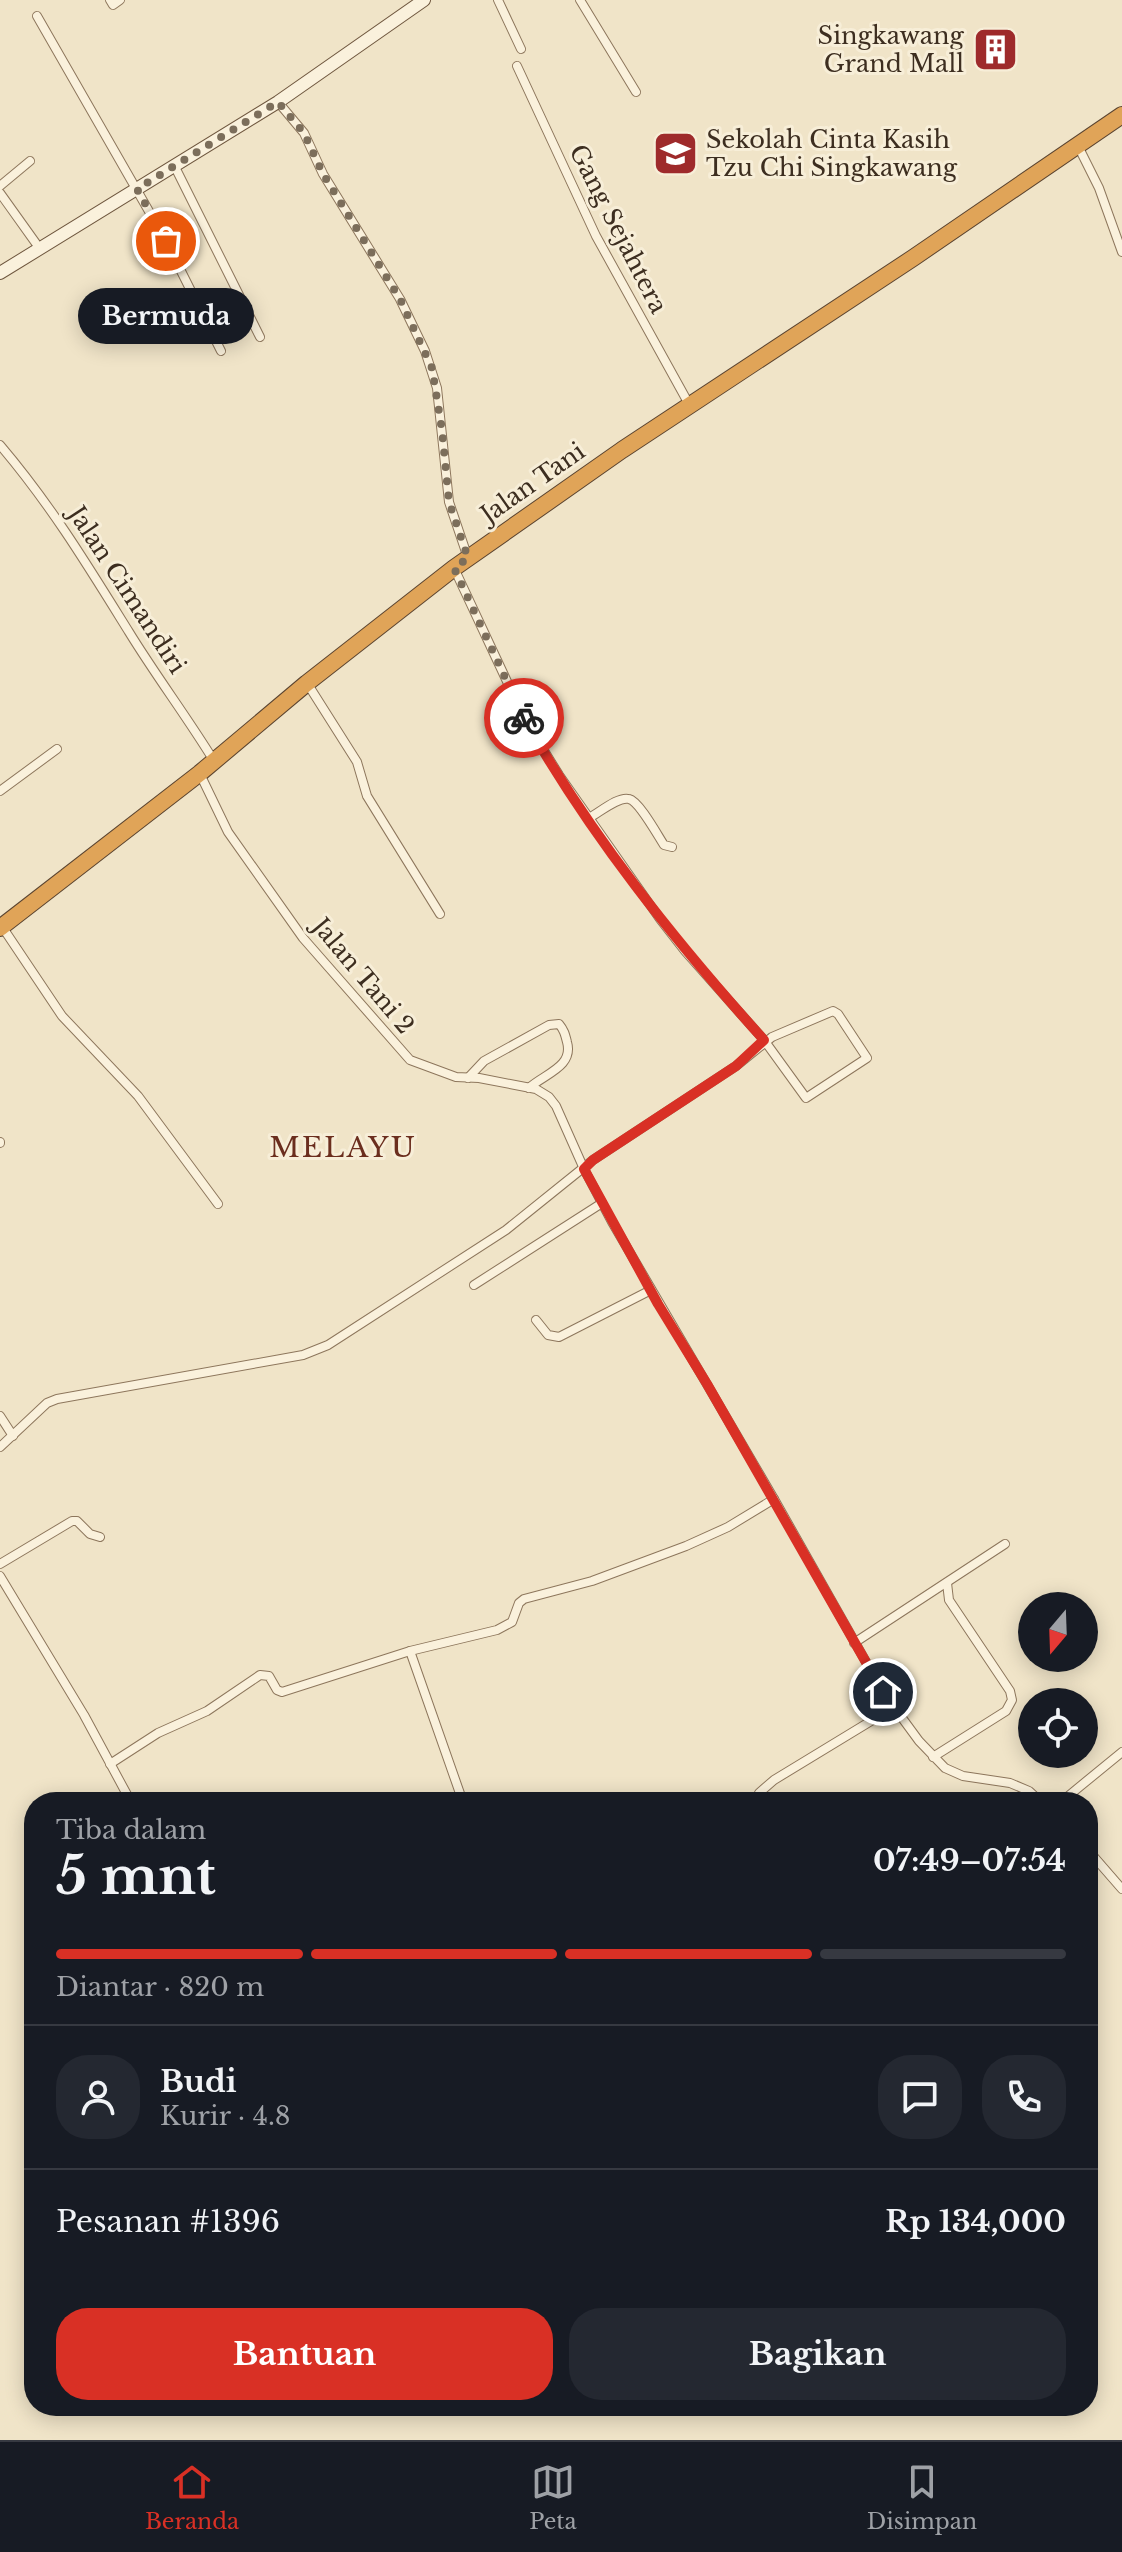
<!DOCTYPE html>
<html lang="id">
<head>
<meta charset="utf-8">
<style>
	:root { --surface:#171b24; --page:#242831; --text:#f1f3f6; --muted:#9ea1a6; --line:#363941; --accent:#d93025 }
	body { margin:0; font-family:"Libre Baskerville",serif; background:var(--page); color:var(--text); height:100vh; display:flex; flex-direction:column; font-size:30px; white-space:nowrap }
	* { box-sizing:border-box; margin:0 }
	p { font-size:26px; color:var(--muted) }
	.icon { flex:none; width:44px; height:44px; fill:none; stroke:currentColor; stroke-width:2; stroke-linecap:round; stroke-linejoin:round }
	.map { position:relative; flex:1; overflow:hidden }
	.sheet { position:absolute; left:24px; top:1792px; width:1074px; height:624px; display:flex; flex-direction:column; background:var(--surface); border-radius:32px; box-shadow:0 4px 20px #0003 }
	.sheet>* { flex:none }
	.needle { width:52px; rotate:199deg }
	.buttons { position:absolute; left:1018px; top:1592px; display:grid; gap:16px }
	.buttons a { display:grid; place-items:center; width:80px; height:80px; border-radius:50%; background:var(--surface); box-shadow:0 4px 20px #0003; font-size:40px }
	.pin { position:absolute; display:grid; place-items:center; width:68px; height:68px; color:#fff; margin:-34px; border:4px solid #fff; border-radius:50%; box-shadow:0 2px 8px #0007 }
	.courier { position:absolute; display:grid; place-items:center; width:80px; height:80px; margin:-40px; border:6px solid #d93025; border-radius:50%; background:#fff; color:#222; box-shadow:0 2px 10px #0007 }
	.bubble { position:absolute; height:56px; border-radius:28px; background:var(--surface); box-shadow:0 4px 20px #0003; font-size:26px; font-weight:700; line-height:56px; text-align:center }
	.head em { font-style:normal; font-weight:700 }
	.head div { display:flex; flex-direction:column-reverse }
	.head { display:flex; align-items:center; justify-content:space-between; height:136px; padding:0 32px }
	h1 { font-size:52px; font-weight:700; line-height:60px }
	.bar { display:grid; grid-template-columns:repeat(4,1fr); gap:12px 8px; align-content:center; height:96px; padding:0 32px }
	.bar i { height:10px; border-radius:6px; background:var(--line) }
	.bar .selected { background:var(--accent) }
	.bar p { grid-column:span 4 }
	.line { display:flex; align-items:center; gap:20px; padding:0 32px; border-top:2px solid var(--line) }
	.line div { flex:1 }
	.round { display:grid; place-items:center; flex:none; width:84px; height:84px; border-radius:32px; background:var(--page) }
	.cta { display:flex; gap:16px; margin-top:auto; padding:16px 32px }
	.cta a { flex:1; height:92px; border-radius:32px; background:var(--accent); color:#fff; font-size:32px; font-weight:700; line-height:92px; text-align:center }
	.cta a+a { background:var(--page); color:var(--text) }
	.dock { display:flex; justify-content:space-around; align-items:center; height:112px; border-top:2px solid var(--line); background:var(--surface); font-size:22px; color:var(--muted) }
	.dock a { display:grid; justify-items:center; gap:4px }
	.dock .selected { color:var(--accent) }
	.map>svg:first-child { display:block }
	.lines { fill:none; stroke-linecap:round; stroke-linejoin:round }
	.street-casing { stroke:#8d765c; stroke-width:10 }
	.secondary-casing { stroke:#6f573f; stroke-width:14 }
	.highway-casing { stroke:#5b4430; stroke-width:18 }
	.street { stroke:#faf1dc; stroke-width:8 }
	.secondary { stroke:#faf1dc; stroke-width:12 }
	.highway { stroke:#e0a458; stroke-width:16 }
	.done { stroke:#7c6e5b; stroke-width:8; stroke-dasharray:0 14.4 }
	.route { stroke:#d93025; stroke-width:10 }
	.labels { text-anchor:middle; stroke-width:6; stroke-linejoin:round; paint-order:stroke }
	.poi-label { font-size:24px; fill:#3d2e20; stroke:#f7eed8; text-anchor:end }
	.street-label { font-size:24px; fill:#3d2e20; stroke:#f7eed8 }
	.quarter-label { font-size:28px; letter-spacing:2px; fill:#6b2e1e; stroke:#f7eed8 }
</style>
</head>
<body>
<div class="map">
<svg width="1122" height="2440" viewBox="0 0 1122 2440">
	<rect width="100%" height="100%" fill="#f0e4c8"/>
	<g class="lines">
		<defs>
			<g id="street">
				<polyline points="110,0 113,5 120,0"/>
				<polyline points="498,0 521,49"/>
				<polyline points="580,0 636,92"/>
				<polyline points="37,16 166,241 221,351"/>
				<polyline points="517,66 596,236 690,406"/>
				<polyline points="278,102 304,133 323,174 400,299 425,351 437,388 449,502 468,558"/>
				<polyline points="1078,146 1099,188 1122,252"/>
				<polyline points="175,167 260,337"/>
				<polyline points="0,186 30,161"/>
				<polyline points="0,193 40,249"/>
				<path d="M0 445C51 505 88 566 129 632 156 676 187 717 214 761"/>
				<polyline points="307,683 357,762 367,796 440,914"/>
				<polyline points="200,774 228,832 303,938 410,1060 456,1077 479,1078 536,1089 549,1097 556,1106 584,1169 612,1222 774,1499 883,1692 919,1741 945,1768 963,1776 1010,1783 1029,1791 1041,1802"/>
				<polyline points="0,791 57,749"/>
				<path d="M589 818C599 813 618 796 629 799 639 801 658 836 664 845L672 847"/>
				<polyline points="1,925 62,1016 138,1096 218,1204"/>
				<path d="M468 1078 484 1061 549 1025 559 1024C564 1030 565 1034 567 1042 574 1067 544 1074 529 1088"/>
				<polyline points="0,1142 0,1143"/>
				<polyline points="474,1285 602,1203"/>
				<polyline points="536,1320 548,1335 559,1337 651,1290"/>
				<polyline points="0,1416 13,1436"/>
				<polyline points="0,1447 47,1403 57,1399 303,1355 328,1345 506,1230 593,1160 736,1066 772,1037 833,1011 838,1014 867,1058 806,1098 764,1040 685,951 660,919 559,775 525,720 454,568"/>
				<polyline points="0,1564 72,1521 77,1521 90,1534 100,1537"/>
				<polyline points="0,1576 84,1715 131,1802"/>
				<polyline points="854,1643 1005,1544"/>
				<polyline points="410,1651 463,1802"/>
				<polyline points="933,1757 1006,1711 1012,1700 1010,1691 949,1600 947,1583"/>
				<polyline points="110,1764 158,1733 207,1711 260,1675 269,1676 277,1690 282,1692 410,1651 497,1630 512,1622 519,1603 524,1599 592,1581 686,1546 728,1527 774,1499"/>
				<polyline points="761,1802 759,1793 774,1780 894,1707"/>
				<polyline points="1061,1802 1122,1752"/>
				<polyline points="1088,1850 1122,1889"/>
			</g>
			<polyline id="secondary" points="0,273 278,102 424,0"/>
			<polyline id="highway" points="0,928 200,773 307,683 454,568 622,450 913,258 1122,115"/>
		</defs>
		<!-- street casing -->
		<use href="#street" class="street-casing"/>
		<!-- secondary casing -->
		<use href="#secondary" class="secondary-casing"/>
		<!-- highway casing -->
		<use href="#highway" class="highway-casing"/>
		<!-- street -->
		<use href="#street" class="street"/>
		<!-- secondary -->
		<use href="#secondary" class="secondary"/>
		<!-- highway -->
		<use href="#highway" class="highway"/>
	</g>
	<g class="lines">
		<!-- done -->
		<polyline class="done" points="166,241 137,189 278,102 304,133 323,174 400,299 432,368 442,430 449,502 468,558 454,568 524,718"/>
		<!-- route -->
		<path class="route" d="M524 718C590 835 675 941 764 1040L736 1066 593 1160 584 1169 658 1304 707 1384 883 1692"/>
	</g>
	<!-- icons -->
	<defs>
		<symbol id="building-square" viewBox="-11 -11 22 22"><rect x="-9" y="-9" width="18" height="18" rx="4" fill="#9e2a2b" stroke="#f7eed8"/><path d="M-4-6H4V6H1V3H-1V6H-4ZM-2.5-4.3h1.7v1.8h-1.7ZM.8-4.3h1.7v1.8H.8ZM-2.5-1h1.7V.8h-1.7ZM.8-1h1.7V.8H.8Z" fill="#fff"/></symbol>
		<symbol id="school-square" viewBox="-11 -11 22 22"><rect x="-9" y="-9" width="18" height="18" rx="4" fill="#9e2a2b" stroke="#f7eed8"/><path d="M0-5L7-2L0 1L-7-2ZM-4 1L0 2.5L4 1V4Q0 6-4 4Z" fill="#fff"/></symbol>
	</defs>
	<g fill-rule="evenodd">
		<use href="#building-square" x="970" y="24" width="51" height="51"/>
		<use href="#school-square" x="650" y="128" width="51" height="51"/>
	</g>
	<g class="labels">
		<!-- poi labels -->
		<g class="poi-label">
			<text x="964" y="44">Singkawang<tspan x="964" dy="28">Grand Mall</tspan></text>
			<text x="706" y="148" text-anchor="start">Sekolah Cinta Kasih<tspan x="706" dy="28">Tzu Chi Singkawang</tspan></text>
		</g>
		<!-- street labels -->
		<g class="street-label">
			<text transform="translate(618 229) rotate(63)" y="8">Gang Sejahtera</text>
			<text transform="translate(533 483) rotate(-35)" y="8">Jalan Tani</text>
			<text transform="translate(127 590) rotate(57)" y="8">Jalan Cimandiri</text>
			<text transform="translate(363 976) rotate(50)" y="8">Jalan Tani 2</text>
		</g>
		<!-- quarter labels -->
		<g class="quarter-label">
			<text x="343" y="1157">MELAYU</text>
		</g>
	</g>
</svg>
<div class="buttons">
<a><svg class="needle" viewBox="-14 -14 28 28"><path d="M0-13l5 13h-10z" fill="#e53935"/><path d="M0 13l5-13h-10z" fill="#9ea1a6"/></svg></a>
<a><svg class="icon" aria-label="locate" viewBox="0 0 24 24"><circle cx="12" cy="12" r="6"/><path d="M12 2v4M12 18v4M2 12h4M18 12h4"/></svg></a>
</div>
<div class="pin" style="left:166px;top:241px;background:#ea580c"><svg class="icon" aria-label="bag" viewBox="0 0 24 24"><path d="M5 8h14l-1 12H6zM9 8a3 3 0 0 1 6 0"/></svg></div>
<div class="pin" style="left:883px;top:1692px;background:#1f2937"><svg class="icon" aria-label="home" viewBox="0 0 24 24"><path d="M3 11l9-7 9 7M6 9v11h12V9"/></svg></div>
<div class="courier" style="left:524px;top:718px"><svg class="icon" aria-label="bike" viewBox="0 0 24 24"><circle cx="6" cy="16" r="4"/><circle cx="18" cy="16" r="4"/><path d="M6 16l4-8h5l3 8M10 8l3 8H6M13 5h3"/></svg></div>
<div class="bubble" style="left:78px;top:288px;width:176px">Bermuda</div>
<section class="sheet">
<div class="head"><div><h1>5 mnt</h1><p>Tiba dalam</p></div><em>07:49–07:54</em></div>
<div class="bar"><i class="selected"></i><i class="selected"></i><i class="selected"></i><i></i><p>Diantar · 820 m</p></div>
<div class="line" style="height:144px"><a class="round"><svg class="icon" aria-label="person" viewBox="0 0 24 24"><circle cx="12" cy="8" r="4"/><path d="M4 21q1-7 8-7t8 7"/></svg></a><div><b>Budi</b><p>Kurir · 4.8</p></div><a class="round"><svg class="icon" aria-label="chat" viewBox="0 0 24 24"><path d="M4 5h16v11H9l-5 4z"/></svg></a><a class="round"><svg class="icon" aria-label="phone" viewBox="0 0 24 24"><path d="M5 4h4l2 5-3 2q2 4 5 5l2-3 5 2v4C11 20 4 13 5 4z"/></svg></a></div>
<div class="line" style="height:104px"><div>Pesanan #1396</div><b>Rp 134,000</b></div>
<div class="cta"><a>Bantuan</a><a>Bagikan</a></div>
</section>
</div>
<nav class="dock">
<a class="selected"><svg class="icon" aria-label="home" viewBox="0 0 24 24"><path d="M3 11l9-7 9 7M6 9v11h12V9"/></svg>Beranda</a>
<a><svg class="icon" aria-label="map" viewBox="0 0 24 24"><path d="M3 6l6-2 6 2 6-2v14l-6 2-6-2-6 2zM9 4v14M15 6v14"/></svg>Peta</a>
<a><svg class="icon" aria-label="saved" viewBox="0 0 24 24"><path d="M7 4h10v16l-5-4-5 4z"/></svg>Disimpan</a>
</nav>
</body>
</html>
